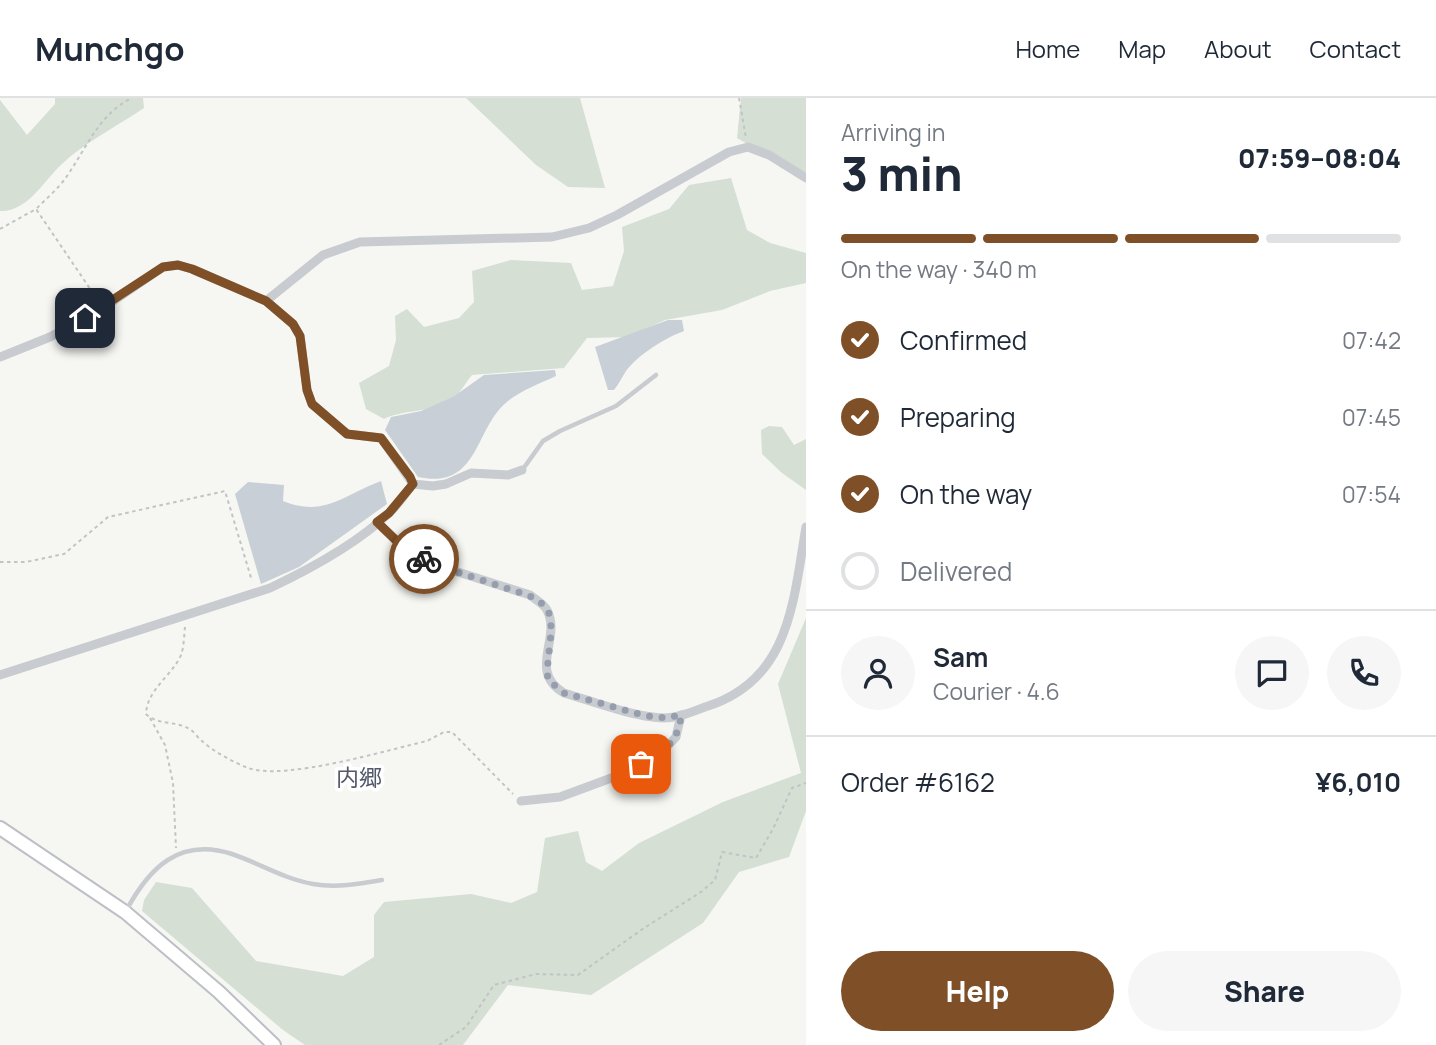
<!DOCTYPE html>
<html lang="en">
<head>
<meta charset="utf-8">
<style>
	:root { --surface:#fff; --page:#f6f6f7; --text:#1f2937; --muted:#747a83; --line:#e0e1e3; --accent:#7f5028 }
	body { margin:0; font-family:Manrope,"Noto Sans JP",sans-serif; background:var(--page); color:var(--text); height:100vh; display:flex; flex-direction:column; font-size:26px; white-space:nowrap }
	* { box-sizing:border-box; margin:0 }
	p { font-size:23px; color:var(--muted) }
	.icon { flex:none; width:38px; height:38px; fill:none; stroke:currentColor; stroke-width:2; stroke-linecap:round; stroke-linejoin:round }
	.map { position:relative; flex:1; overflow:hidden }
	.drawer { display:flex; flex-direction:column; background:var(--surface); width:630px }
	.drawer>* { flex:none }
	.pin { position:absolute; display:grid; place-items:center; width:60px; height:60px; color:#fff; margin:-30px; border-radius:14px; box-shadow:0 4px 10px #0006 }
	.courier { position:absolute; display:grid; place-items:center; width:70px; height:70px; margin:-35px; border:5px solid #7f5028; border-radius:50%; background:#fff; color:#222; box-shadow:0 2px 9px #0007 }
	.head em { font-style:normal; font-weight:800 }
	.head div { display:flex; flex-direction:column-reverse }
	.head { display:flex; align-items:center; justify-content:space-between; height:119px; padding:0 35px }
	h1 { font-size:46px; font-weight:800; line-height:52px }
	.bar { display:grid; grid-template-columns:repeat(4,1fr); gap:10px 7px; align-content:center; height:84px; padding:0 35px }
	.bar i { height:9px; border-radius:5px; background:var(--line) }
	.bar .selected { background:var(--accent) }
	.bar p { grid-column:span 4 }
	.line { display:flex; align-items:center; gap:18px; padding:0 35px; border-top:2px solid var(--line) }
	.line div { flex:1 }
	.round { display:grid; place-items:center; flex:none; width:74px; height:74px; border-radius:37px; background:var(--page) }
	ol { padding:0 35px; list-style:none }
	li { display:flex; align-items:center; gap:21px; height:77px }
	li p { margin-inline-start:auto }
	li .icon { padding:7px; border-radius:50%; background:var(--accent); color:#fff; stroke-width:4 }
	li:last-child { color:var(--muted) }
	li i { width:38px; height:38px; border:4px solid var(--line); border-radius:50% }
	.cta { display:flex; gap:14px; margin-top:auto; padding:14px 35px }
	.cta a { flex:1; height:80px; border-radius:42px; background:var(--accent); color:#fff; font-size:28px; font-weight:800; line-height:80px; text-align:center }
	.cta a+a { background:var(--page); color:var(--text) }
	header { display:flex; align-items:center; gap:42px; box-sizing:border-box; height:98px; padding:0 35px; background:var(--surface); border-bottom:2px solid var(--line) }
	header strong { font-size:33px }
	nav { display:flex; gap:38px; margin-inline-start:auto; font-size:24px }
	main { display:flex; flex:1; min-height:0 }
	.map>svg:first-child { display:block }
	.green { fill:#d5dfd3 }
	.water { fill:#c8cfd6 }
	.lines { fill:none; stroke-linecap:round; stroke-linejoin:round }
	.secondary-casing { stroke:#bcbfc5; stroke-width:16 }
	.path { stroke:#c1c3c5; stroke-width:2; stroke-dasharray:3.5 3.5; stroke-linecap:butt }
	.lane { stroke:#c8cbcf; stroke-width:4.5 }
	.street { stroke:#c8cbcf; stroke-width:9 }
	.secondary { stroke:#fff; stroke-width:12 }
	.done { stroke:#969ead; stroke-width:7; stroke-dasharray:0 12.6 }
	.route { stroke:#7f5028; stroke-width:9 }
	.labels { text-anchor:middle; stroke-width:7; stroke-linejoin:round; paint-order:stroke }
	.neighbourhood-label { font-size:23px; fill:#51596b; stroke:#fff }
</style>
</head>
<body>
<header>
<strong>Munchgo</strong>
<nav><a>Home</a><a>Map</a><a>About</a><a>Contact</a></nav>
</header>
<main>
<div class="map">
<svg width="806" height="947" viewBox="0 0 806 947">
	<rect width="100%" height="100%" fill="#f6f7f3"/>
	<!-- green -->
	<g class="green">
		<path d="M55 0H143L144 10C120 26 83 46 63 65 44 82 28 114 0 113V2L27 37 55 6Z"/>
		<polygon points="466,0 580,0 605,90 568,89 536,67"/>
		<polygon points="741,0 806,0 806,80 737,40"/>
		<path d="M731 80 747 132 770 145 806 155V185L770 193 722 212 665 222 628 239 587 240 564 270 472 277C466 284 459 298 450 303 431 315 404 311 384 321L366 311 359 285 389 268 396 242 395 218 407 211 424 229 459 220 474 204 472 173 511 162 571 165 582 192 613 188 624 153 622 129 669 111 689 87Z"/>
		<polygon points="769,328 782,329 794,347 806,341 806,392 782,375 762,356 761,332"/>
		<polygon points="806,520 806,713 789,759 739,774 703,825 591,897 508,887 463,947 305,947 283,932 142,813 144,802 156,784 192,790 256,863 343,878 374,859 374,817 384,804 471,796 511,805 537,794 545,740 578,733 586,764 602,773 639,745 723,704 801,675 778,586"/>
	</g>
	<!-- water -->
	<g class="water">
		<path d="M668 222H682L684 233C665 240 639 256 626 273 622 279 619 286 614 292H608L595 249Z"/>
		<path d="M555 272 556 278C541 285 522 292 508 303 473 331 480 392 418 379L385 332 391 319 421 313 453 299 484 277Z"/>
		<path d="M381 383 387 406 299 469 261 486 235 396 248 384 284 387 283 403C325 420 345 396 381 383Z"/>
	</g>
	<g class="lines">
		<defs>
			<polyline id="secondary" points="0,730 125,814 219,894 274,947"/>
		</defs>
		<!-- secondary casing -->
		<use href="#secondary" class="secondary-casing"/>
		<!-- path -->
		<g class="path">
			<polyline points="739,0 746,40"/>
			<path d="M37 110C47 100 59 90 67 78 87 49 99 16 132 0"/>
			<polyline points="0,131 36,111 97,201"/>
			<polyline points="0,464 26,464 64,456 108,419 225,393 252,483"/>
			<path d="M185 529C184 538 184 549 181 557 172 578 147 591 146 616 158 628 177 622 191 632 195 635 198 640 202 643 214 654 233 664 248 670 285 683 387 652 427 643L444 634H452L513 696"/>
			<polyline points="150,620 165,647 173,685 176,750"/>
			<polyline points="439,947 466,929 494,887 536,876 578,877 644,830 701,794 715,782 722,754 756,760 773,731 792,690 806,685"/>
		</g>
		<!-- lane -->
		<g class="lane">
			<polyline points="523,371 543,343 560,333 616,308 656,277"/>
			<path d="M126 813C149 770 179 739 232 756 259 765 284 781 313 786 336 790 359 786 382 782"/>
		</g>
		<!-- street -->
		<g class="street">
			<polyline points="266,203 323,157 360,144 552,139 589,130 617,117 729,54 748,49 769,57 806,80"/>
			<polyline points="0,259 50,239 103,210 163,169 178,167 192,171 266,203 293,226 300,238 307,292 312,306 347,336 381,340 413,386"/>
			<polyline points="413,386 433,388 446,386 471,375 508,377 522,372"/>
			<path d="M377 424 405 451 436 467 530 497C536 502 544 506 547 512 562 540 527 573 564 595 595 604 630 618 663 620 677 620 692 614 705 609 790 583 793 505 806 429"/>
			<path d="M0 577 270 490C308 472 359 444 389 415 398 407 405 396 413 386"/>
			<polyline points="521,703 560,699 622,676 660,656 676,639 681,617"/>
		</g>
		<!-- secondary -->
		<use href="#secondary" class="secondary"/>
	</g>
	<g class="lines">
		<!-- done -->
		<path class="done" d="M424 461 436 467 530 498C536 502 545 506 548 513 556 529 545 563 548 582L564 595 646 618 666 620 681 617C679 643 663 655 641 666"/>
		<!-- route -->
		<polyline class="route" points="85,220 163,169 178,167 192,171 266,203 293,226 300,238 307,292 312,306 347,336 381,340 410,379 413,386 389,415 377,424 405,451 424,461"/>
	</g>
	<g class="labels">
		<!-- neighbourhood labels -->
		<g class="neighbourhood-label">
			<text x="359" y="688">内郷</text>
		</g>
	</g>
</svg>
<div class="pin" style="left:641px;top:666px;background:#ea580c"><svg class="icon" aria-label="bag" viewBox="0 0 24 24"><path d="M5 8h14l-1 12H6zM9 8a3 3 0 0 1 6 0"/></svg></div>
<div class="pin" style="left:85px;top:220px;background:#1f2937"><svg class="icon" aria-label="home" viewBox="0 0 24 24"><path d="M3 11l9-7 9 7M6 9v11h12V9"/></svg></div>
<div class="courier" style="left:424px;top:461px"><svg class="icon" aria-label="bike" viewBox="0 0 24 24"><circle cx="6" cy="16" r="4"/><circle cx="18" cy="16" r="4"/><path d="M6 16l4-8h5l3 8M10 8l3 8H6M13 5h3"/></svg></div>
</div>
<section class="drawer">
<div class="head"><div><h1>3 min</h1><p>Arriving in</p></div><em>07:59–08:04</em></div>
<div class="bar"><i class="selected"></i><i class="selected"></i><i class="selected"></i><i></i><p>On the way · 340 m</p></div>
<ol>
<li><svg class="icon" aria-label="check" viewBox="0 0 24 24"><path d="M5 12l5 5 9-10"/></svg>Confirmed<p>07:42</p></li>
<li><svg class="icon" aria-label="check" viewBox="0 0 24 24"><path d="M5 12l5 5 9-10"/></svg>Preparing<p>07:45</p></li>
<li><svg class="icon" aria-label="check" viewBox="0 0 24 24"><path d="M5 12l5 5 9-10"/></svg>On the way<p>07:54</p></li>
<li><i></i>Delivered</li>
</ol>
<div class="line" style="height:126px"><a class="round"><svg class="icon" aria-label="person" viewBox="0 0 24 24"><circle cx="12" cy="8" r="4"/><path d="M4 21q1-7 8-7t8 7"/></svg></a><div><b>Sam</b><p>Courier · 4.6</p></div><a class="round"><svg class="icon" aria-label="chat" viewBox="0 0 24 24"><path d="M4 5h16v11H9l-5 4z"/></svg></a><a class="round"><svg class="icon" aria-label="phone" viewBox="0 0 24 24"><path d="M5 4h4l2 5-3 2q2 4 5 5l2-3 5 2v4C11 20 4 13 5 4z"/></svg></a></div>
<div class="line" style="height:91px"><div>Order #6162</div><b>¥6,010</b></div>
<div class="cta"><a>Help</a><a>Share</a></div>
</section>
</main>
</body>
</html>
